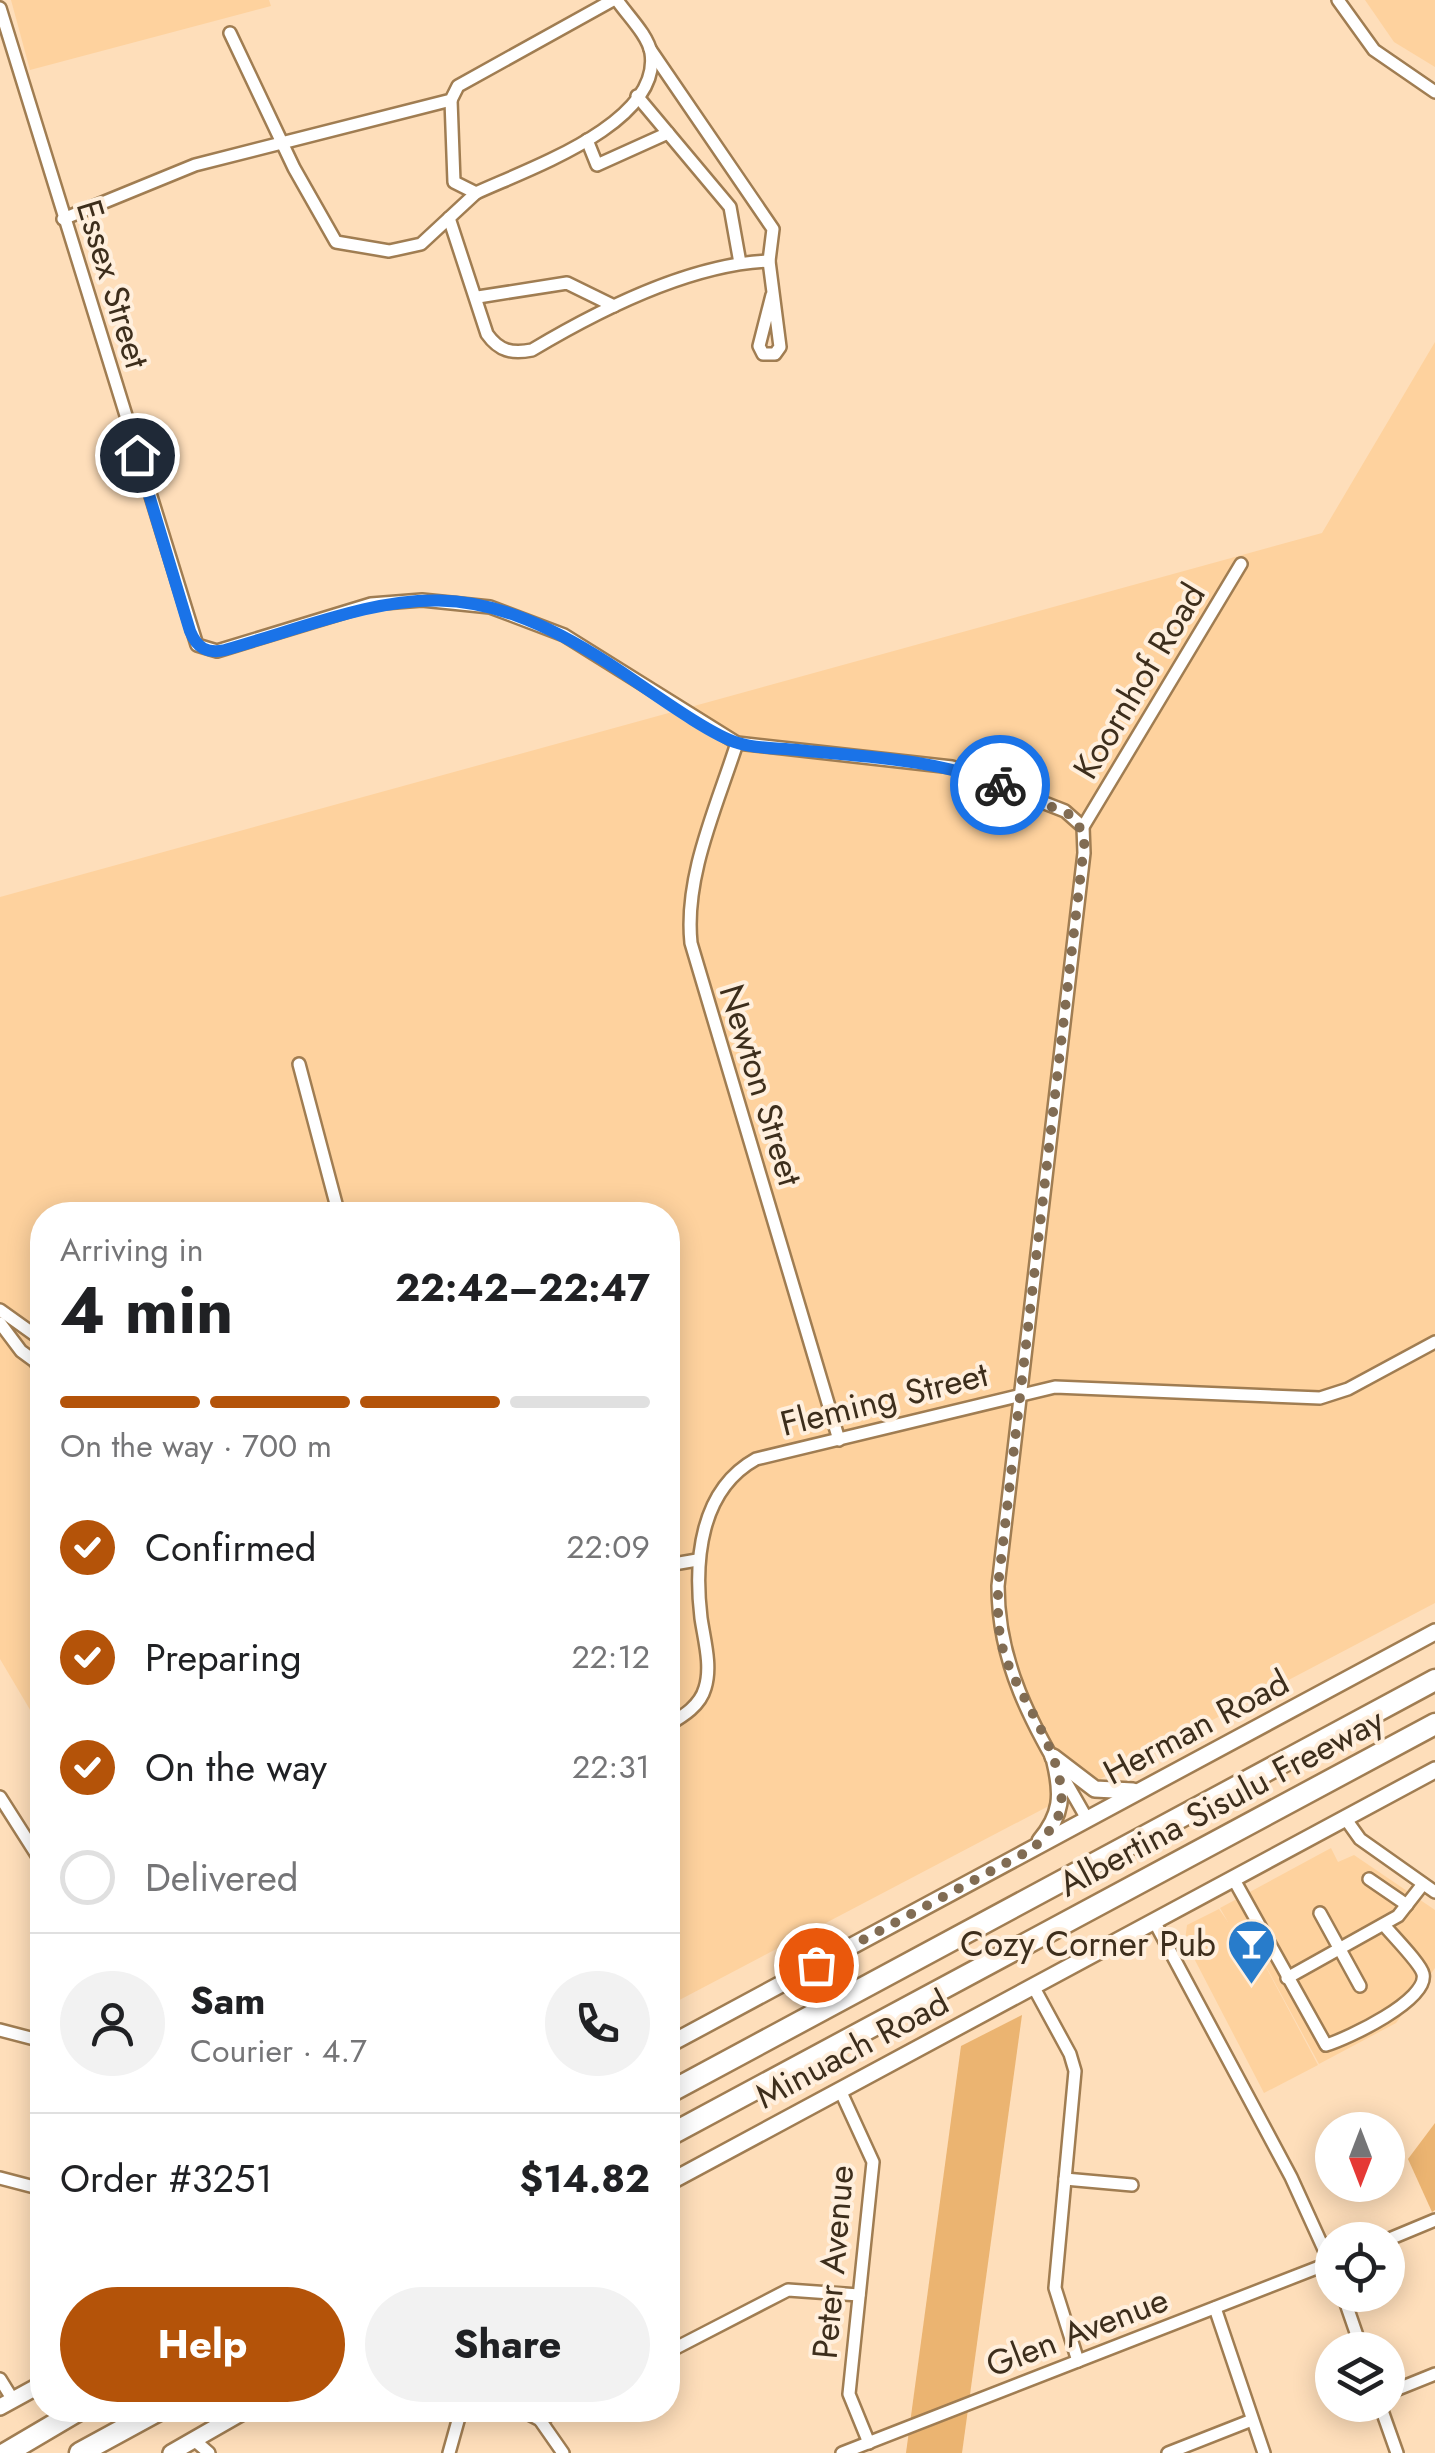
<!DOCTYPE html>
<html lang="en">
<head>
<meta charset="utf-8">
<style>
	:root { --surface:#fff; --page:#f2f2f2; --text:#202124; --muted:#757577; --line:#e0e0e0; --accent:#b45309 }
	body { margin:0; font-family:Jost,sans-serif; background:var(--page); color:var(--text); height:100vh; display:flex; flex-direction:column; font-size:38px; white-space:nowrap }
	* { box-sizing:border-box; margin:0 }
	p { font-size:32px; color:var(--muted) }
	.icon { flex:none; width:55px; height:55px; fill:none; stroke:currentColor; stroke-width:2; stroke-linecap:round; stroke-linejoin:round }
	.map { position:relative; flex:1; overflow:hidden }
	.side { position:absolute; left:30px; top:1202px; width:650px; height:1220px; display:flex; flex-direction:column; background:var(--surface); border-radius:40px; box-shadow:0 5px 25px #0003 }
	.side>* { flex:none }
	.needle { width:65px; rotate:180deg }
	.fabs { position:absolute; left:1315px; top:2112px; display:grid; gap:20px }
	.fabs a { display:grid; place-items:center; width:90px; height:90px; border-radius:50%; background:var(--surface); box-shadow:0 5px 25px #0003; font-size:50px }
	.pin { position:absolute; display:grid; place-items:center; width:85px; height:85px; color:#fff; margin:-42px; border:5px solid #fff; border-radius:50%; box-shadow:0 2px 10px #0007 }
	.courier { position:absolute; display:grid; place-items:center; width:100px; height:100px; margin:-50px; border:8px solid #1a73e8; border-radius:50%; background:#fff; color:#222; box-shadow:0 2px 12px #0007 }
	.head em { font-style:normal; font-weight:700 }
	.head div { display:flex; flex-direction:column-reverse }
	.head { display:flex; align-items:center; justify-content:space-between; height:170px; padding:0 30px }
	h1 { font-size:65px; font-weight:700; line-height:75px }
	.bar { display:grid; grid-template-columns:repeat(4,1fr); gap:15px 10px; align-content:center; height:120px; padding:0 30px }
	.bar i { height:12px; border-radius:8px; background:var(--line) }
	.bar .current { background:var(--accent) }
	.bar p { grid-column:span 4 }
	.line { display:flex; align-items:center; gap:25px; padding:0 30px; border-top:2px solid var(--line) }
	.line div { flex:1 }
	.round { display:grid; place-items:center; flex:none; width:105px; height:105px; border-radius:52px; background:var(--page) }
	ol { padding:0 30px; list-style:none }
	li { display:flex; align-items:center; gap:30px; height:110px }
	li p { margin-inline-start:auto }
	li .icon { padding:10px; border-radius:50%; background:var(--accent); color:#fff; stroke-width:4 }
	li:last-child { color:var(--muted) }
	li i { width:55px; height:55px; border:5px solid var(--line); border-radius:50% }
	.primary-button { display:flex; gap:20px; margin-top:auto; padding:20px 30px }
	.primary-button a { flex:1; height:115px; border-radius:60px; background:var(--accent); color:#fff; font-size:40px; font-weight:700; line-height:115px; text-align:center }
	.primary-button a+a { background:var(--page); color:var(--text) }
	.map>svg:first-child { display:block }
	.built { fill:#fed29e }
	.green { fill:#ebb471 }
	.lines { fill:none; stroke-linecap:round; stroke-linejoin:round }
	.street-casing { stroke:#a07d52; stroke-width:16 }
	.secondary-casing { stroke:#a07d52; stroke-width:20 }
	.highway-casing { stroke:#a07d52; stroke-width:25 }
	.street { stroke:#fff; stroke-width:11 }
	.secondary { stroke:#fff; stroke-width:15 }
	.highway { stroke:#fff; stroke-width:20 }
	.done { stroke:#816c53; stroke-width:10; stroke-dasharray:0 18 }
	.route { stroke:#1a73e8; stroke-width:12 }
	.labels { text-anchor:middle; stroke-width:8; stroke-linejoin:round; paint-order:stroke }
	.street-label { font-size:35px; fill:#3d2e1c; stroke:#ffefdd }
	.poi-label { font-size:35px; fill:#3d2e1c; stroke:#ffefdd; text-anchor:end }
</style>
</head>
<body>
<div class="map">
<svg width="1435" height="2453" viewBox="0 0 1435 2453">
	<rect width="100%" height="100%" fill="#fedeba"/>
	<!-- built -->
	<g class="built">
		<polygon points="11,0 269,0 271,6 30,70"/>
		<polygon points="1365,0 1435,0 1435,67 1394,42"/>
		<polygon points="1435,342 1435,1603 668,2006 668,1215 42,1215 42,1730 0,1659 0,897 1322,533"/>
		<polygon points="1331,1848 1338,1862 1354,1855 1435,1910 1435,1968 1396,2023 1319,2064 1250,1937 1318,2065 1264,2093 1185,1941 1187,1925 1219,1909 1228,1922 1220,1908"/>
	</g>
	<!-- green -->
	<g class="green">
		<polygon points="1022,2015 962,2453 906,2453 961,2046"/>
		<polygon points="1435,2123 1435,2210 1432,2212 1408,2159"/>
	</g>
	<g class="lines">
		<defs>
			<g id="street">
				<polyline points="1338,0 1374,50 1435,92"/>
				<polyline points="0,8 197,645 217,651 371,604 422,600 490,607 564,635 737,743 952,767 1065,811 1083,827"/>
				<polyline points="230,33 294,168 336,242 389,251 421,244 476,193"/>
				<polyline points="650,49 773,229 769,261 780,347 775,354 763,354 759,346 772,295"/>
				<polyline points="637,96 730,207 740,263"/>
				<path d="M451 100 454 182 476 193C525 170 662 124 651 53 648 35 627 15 617 0"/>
				<polyline points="587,140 597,165 668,133"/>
				<path d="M449 218 487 334C499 351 512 354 532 350 599 310 690 264 769 261"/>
				<polyline points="63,219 195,165 451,100 458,86 613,0"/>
				<polyline points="478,297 567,283 614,306"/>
				<path d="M737 743C717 806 684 876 691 943L839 1440"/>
				<polyline points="299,1064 339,1215"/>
				<polyline points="0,1310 42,1340"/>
				<polyline points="0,1323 21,1351 36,1362"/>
				<polyline points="42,1344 36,1362 42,1376"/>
				<polyline points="668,1565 697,1560"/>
				<path d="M668 1725C683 1716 700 1706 705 1688 712 1666 704 1639 701 1618 694 1560 700 1490 756 1459L1055 1387 1320 1398 1348 1389 1435 1342"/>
				<polyline points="0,1797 42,1863"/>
				<polyline points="1345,1818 1360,1839 1435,1892"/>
				<path d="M1087 1819C1044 1742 998 1677 998 1586L1084 853 1083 827 1241 564"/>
				<path d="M1233 1878 1326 2045C1347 2039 1429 2000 1423 1974 1421 1964 1392 1935 1384 1925"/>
				<polyline points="1369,1879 1407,1905"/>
				<polyline points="1320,1913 1360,1986"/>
				<polyline points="1154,1921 1291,2177 1332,2267"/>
				<polyline points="1287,1978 1398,1916 1423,1884"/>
				<polyline points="1033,1986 1070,2054 1075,2071 1055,2288 1078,2361"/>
				<polyline points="0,2030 42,2041"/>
				<polyline points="840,2090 873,2162 849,2394 869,2443"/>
				<polyline points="0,2178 42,2189"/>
				<polyline points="1065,2179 1132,2185"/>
				<polyline points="1387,2240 1435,2220"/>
				<polyline points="1343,2295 1362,2350"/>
				<polyline points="1215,2308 1264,2453"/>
				<polyline points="668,2352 788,2290 859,2295"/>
				<polyline points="0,2379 13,2400"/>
				<polyline points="1388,2393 1435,2374"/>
				<polyline points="1380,2405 1397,2453"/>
				<polyline points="521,2410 540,2420 563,2453"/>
				<polyline points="540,2420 558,2410"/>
				<polyline points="193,2439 209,2453"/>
				<polyline points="449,2453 461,2410"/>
				<polyline points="842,2453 1332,2262"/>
				<polyline points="1168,2453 1252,2420"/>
			</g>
			<g id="secondary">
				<polyline points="1053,1757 1095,1789 1133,1791"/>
				<path d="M1040 1841C1062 1815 1063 1795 1055 1762"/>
				<polyline points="668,2045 1435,1632"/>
				<polyline points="668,2183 1435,1770"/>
				<polyline points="0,2407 42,2384"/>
				<polyline points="171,2453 246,2410"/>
			</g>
			<g id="highway">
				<polyline points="668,2093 1435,1680"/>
				<polyline points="668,2136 1435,1724"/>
				<polyline points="6,2453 79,2410"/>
				<polyline points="80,2453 159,2410"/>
			</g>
		</defs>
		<!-- street casing -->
		<use href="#street" class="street-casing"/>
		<!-- secondary casing -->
		<use href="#secondary" class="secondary-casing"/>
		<!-- highway casing -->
		<use href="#highway" class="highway-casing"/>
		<!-- street -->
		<use href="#street" class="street"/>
		<!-- secondary -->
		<use href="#secondary" class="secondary"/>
		<!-- highway -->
		<use href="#highway" class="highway"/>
	</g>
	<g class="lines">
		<!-- done -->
		<path class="done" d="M816 1965 1034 1848C1042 1838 1053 1829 1058 1817 1076 1770 1020 1701 1005 1656 997 1633 998 1610 998 1586L1085 837 1073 816 1000 785"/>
		<!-- route -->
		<path class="route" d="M137 455 190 631C197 648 207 654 225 650 386 603 452 562 608 663 638 682 707 734 738 743 756 749 779 748 798 750 867 757 935 759 1000 785"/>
	</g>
	<!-- icons -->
	<defs>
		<symbol id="bar-pin" viewBox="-11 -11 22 30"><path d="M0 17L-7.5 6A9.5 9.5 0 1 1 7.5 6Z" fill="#287ccb" stroke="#ffefdd"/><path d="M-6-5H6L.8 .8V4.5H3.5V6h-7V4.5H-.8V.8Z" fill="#fff"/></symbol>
	</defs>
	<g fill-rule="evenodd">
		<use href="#bar-pin" x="1224" y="1916" width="55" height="75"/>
	</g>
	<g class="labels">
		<!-- street labels -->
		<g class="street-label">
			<text transform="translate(113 284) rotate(73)" y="12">Essex Street</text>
			<text transform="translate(1139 681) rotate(-59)" y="12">Koornhof Road</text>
			<text transform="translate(761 1085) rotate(73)" y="12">Newton Street</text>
			<text transform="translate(884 1399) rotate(-14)" y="12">Fleming Street</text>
			<text transform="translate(1196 1727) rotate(-28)" y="12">Herman Road</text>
			<text transform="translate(1221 1802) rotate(-28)" y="12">Albertina Sisulu Freeway</text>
			<text transform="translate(852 2049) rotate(-28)" y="12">Minuach Road</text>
			<text transform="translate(833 2262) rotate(-85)" y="12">Peter Avenue</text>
			<text transform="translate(1077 2332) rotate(-21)" y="12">Glen Avenue</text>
		</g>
		<!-- poi labels -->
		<g class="poi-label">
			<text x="1216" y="1956">Cozy Corner Pub</text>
		</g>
	</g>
</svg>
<div class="fabs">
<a><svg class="needle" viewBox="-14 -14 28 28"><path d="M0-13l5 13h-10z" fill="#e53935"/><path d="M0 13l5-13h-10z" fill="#757577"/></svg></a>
<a><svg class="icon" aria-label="locate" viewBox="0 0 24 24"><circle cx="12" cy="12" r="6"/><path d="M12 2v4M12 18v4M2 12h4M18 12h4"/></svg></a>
<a><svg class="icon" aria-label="layers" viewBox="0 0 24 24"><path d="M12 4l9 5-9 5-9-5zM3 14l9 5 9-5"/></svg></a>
</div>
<div class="pin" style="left:816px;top:1965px;background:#ea580c"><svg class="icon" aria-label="bag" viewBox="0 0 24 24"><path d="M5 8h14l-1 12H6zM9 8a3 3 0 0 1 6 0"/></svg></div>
<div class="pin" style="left:137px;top:455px;background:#1f2937"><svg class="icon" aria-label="home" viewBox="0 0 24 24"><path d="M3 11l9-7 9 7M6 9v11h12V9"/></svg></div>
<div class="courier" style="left:1000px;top:785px"><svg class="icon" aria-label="bike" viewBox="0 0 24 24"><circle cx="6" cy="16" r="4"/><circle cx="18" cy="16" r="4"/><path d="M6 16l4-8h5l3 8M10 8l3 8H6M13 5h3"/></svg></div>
<section class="side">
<div class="head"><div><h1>4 min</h1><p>Arriving in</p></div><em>22:42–22:47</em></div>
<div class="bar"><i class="current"></i><i class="current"></i><i class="current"></i><i></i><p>On the way · 700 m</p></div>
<ol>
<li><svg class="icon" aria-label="check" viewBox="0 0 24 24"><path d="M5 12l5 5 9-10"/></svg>Confirmed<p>22:09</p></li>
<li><svg class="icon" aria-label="check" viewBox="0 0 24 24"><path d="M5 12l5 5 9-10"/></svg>Preparing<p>22:12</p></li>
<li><svg class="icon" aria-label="check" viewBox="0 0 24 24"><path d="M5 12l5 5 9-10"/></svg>On the way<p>22:31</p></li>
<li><i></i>Delivered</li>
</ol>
<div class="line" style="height:180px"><a class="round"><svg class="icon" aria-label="person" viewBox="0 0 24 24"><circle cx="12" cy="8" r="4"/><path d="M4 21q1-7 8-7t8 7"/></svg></a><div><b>Sam</b><p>Courier · 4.7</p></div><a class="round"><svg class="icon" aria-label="phone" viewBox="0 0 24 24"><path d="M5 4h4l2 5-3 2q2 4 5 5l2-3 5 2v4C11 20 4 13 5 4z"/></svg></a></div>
<div class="line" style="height:130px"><div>Order #3251</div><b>$14.82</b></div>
<div class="primary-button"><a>Help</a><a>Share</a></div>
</section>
</div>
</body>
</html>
